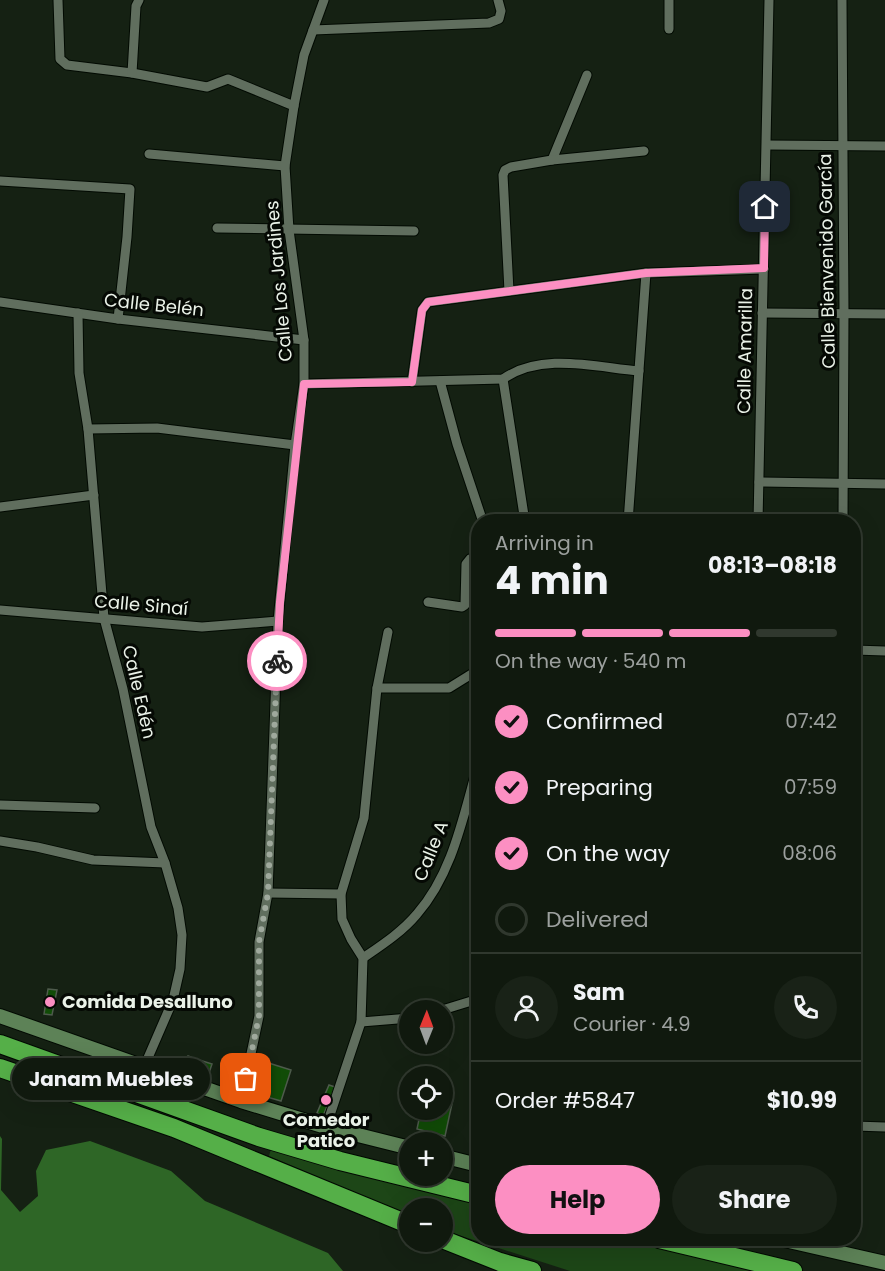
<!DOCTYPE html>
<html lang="en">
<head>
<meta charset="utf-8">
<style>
	:root { --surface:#10190e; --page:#192217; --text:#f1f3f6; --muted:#9ca09e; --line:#30382e; --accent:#fc8fc2 }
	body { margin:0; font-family:Poppins,sans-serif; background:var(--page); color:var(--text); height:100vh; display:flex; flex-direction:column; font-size:22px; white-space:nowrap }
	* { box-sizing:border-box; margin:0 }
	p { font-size:20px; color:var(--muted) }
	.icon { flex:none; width:33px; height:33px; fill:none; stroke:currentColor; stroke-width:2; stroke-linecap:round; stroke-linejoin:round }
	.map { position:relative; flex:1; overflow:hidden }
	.side { position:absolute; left:471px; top:514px; width:390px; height:732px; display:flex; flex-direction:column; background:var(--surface); border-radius:24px; box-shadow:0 6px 24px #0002,0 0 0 2px var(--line) }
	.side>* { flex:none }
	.needle { width:39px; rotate:1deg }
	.fabs { position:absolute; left:399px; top:1000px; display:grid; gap:12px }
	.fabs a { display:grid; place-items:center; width:54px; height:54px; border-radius:50%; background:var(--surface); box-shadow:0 6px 24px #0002,0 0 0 2px var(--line); font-size:30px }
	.pin { position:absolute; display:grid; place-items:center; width:51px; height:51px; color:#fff; margin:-26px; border-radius:12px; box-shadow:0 3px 9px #0006 }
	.courier { position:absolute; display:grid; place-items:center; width:60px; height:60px; margin:-30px; border:4px solid #fc8fc2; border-radius:50%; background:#fff; color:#222; box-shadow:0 2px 8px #0007 }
	.bubble { position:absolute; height:42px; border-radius:21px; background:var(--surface); box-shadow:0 6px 24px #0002,0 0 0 2px var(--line); font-size:20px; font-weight:700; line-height:42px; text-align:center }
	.head em { font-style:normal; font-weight:700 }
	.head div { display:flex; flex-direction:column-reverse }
	.head { display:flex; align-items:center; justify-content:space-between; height:102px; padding:0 24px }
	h1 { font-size:39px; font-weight:700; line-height:45px }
	.bar { display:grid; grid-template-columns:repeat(4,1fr); gap:9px 6px; align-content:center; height:72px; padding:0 24px }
	.bar i { height:8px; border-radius:4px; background:var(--line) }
	.bar .current { background:var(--accent) }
	.bar p { grid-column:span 4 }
	.line { display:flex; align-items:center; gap:15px; padding:0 24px; border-top:2px solid var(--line) }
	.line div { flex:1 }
	.round { display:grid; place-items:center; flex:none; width:63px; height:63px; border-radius:32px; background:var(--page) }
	ol { padding:0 24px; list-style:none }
	li { display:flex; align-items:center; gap:18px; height:66px }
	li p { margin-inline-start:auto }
	li .icon { padding:6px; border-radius:50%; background:var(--accent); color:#111; stroke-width:4 }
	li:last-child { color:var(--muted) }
	li i { width:33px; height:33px; border:3px solid var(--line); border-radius:50% }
	.button { display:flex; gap:12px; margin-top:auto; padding:12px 24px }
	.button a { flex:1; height:69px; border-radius:36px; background:var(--accent); color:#111; font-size:24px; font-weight:700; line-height:69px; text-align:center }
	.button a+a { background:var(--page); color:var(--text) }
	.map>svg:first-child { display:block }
	.green { fill:#1d4617 }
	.water { fill:#2e6626 }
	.building { fill:#114c07; stroke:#4e5b4c; stroke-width:1.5 }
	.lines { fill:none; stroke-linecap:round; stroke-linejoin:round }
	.street-casing { stroke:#020a02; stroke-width:11 }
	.secondary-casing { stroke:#020a02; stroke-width:16 }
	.highway-casing { stroke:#020a02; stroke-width:20 }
	.street { stroke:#606e5e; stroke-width:9 }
	.secondary { stroke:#5d8257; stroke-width:14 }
	.highway { stroke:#55af48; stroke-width:18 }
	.done { stroke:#9fa99d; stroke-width:6; stroke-dasharray:0 10.8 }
	.route { stroke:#fc8fc2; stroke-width:8 }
	.poi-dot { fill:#fc8fc2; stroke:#050904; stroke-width:2 }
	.labels { text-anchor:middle; stroke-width:6; stroke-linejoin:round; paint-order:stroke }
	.street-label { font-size:18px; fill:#eaf2e8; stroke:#050904 }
	.poi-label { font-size:18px; font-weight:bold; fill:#eaf2e8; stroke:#050904; text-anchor:start }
</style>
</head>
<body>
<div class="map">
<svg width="885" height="1271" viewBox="0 0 885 1271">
	<rect width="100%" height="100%" fill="#152113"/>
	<!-- green -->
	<polygon class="green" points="271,1149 478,1204 478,1239 627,1239 761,1271 570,1271 443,1230 442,1209 410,1209 409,1216 269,1156"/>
	<!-- water -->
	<polygon class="water" points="0,1136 2,1139 1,1190 20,1212 38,1196 36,1171 46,1150 90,1141 171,1171 205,1201 328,1253 343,1271 0,1271"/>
	<!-- building -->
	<g class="building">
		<polygon points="48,989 57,990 52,1015 44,1014"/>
		<polygon points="188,1056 196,1059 193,1071 184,1068"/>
		<polygon points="196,1059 212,1064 208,1076 193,1071"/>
		<polygon points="259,1060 291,1070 281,1101 253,1093 251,1085"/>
		<polygon points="329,1085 335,1087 323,1116 317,1113"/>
		<polygon points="442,1097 453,1099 445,1136 417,1129 421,1110 442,1110"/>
	</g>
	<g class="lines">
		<defs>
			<g id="street">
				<polyline points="58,0 60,59 67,65 132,73 207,87 228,79 294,106"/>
				<polyline points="842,0 844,313 843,522"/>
				<polyline points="669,29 669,0"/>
				<polyline points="313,30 489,23 499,19 501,11 498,0"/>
				<polyline points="132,73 136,6 139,0"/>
				<polyline points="767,145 885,146"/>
				<polyline points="149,154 285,166"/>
				<polyline points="552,160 587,75"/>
				<polyline points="0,181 130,189 127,237 118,319"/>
				<polyline points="217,228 414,231"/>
				<polyline points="509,291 503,175 505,170 511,167 552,160 644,151"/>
				<polyline points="0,302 118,319 304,340"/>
				<polyline points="78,313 79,373 88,429 104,618 123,689 151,827 165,863 178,908 182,935 180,969 173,1000 144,1067"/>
				<polyline points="762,313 885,314"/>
				<polyline points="503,379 525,522"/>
				<polyline points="440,381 457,444 483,522"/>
				<polyline points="412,382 422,310 428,302 646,273 764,269"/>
				<path d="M304 384 503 379C542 352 594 367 639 371"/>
				<polyline points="88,429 157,428 295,445"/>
				<polyline points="759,482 885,484"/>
				<polyline points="0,507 94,495"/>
				<polyline points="525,521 628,519"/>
				<polyline points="628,522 646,273"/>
				<polyline points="758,522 769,0"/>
				<polyline points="428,602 462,607 465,605 466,564 470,559 478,556"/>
				<polyline points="0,610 202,627 278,621"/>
				<polyline points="854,650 885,651"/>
				<polyline points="377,688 449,688 478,670"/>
				<polyline points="0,805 95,808"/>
				<polyline points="0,841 37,847 93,860 165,863"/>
				<polyline points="268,893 341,894"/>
				<path d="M363 958C382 945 402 932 417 914 453 873 463 816 478 765"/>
				<polyline points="439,1011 478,999"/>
				<polyline points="361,1022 410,1018"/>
				<polyline points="241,1101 259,1016 259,942 268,893 278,621 295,445 304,384 304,340 289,230 285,166 294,106 304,55 324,0"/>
				<polyline points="854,1126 885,1127"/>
				<polyline points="326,1127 361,1022 363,958 351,939 342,919 341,894 364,818 377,688 388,632"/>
			</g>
			<g id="secondary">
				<polyline points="0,1016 241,1101 326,1127 410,1148"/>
				<polyline points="442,1156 478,1165"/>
				<polyline points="780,1239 885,1263"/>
			</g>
			<g id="highway">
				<polyline points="0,1044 259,1137 340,1161 478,1195"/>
				<polyline points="0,1068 174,1128 410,1225"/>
				<polyline points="442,1239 500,1262 532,1271"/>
				<polyline points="659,1239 793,1271"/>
			</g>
		</defs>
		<!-- street casing -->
		<use href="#street" class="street-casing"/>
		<!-- secondary casing -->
		<use href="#secondary" class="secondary-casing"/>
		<!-- highway casing -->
		<use href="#highway" class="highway-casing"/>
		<!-- street -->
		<use href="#street" class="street"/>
		<!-- secondary -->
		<use href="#secondary" class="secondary"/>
		<!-- highway -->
		<use href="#highway" class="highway"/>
	</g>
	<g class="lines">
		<!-- done -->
		<polyline class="done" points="246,1079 259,1016 259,942 268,893 277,661"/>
		<!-- route -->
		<polyline class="route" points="277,661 280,602 304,384 412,382 422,310 428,302 646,273 764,268 765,207"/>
	</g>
	<!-- markers -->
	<g class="poi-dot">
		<circle cx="50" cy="1002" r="6"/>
		<circle cx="326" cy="1100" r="6"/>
	</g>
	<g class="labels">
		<!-- street labels -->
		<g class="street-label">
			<text transform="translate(827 261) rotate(-91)" y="6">Calle Bienvenido García</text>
			<text transform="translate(279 281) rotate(-95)" y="6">Calle Los Jardines</text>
			<text transform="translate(154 305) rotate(6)" y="6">Calle Belén</text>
			<text transform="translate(745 351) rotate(-89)" y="6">Calle Amarilla</text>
			<text transform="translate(141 605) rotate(5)" y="6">Calle Sinaí</text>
			<text transform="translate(139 692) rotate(77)" y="6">Calle Edén</text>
			<text transform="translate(431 851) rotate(-68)" y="6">Calle A</text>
		</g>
		<!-- poi labels -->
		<g class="poi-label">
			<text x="62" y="1008">Comida Desalluno</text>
			<text x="326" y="1126" text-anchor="middle">Comedor<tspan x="326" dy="21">Patico</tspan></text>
		</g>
	</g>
</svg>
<div class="fabs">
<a><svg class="needle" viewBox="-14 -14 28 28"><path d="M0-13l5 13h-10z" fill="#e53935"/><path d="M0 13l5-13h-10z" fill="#9ca09e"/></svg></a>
<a><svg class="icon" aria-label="locate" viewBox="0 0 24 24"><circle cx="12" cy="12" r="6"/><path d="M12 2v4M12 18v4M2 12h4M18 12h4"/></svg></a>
<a>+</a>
<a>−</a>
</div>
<div class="pin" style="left:246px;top:1079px;background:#ea580c"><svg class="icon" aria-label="bag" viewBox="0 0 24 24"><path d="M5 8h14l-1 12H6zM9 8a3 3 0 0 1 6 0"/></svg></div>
<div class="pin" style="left:765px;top:207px;background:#1f2937"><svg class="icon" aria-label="home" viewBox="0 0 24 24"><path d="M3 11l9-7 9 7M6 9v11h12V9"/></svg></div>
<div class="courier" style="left:277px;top:661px"><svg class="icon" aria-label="bike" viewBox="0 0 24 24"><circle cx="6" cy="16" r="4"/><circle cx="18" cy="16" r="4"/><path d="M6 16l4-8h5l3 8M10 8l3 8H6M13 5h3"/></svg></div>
<div class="bubble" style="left:12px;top:1058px;width:198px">Janam Muebles</div>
<section class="side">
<div class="head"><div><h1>4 min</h1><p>Arriving in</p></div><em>08:13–08:18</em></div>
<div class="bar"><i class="current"></i><i class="current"></i><i class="current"></i><i></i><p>On the way · 540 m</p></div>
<ol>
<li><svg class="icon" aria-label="check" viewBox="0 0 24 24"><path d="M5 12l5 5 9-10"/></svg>Confirmed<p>07:42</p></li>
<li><svg class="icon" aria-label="check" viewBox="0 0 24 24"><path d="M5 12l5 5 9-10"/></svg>Preparing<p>07:59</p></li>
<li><svg class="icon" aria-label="check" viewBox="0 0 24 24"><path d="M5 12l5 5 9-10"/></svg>On the way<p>08:06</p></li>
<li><i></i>Delivered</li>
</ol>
<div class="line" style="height:108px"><a class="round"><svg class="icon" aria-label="person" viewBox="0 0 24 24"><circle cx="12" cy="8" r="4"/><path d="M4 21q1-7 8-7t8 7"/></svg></a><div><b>Sam</b><p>Courier · 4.9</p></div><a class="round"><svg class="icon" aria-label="phone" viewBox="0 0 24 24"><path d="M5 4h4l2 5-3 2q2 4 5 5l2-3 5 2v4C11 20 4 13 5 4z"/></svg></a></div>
<div class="line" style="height:78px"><div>Order #5847</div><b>$10.99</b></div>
<div class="button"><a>Help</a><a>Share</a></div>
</section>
</div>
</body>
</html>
